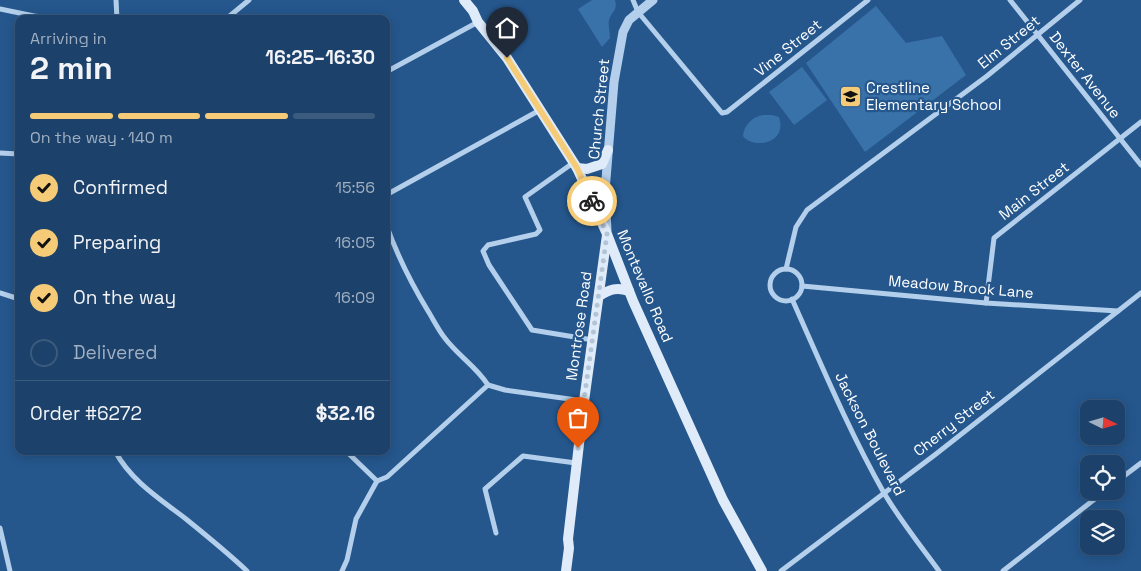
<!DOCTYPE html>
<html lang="en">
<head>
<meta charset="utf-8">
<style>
	:root { --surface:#1c416a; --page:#254870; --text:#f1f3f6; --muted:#a0afc1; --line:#3a5a7e; --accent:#f5cb77 }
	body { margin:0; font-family:"Space Grotesk",sans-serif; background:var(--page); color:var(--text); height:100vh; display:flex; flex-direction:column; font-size:19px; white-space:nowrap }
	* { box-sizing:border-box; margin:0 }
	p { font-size:16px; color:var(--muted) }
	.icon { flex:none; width:28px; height:28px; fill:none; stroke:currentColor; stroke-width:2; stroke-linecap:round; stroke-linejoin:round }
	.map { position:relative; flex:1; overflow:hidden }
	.drawer { position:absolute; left:15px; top:15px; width:375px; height:440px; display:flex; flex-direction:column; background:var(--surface); border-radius:10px; box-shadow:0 2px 12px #0003,0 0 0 1px var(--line) }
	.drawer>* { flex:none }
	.needle { width:32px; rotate:95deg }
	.controls { position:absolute; left:1080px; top:400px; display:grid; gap:10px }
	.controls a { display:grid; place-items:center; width:45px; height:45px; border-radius:10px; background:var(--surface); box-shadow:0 2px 12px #0003,0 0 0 1px var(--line); font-size:25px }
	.pin { position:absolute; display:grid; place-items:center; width:42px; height:42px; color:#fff; margin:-51px -21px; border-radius:50% 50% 50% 0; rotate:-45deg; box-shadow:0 0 5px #0007 }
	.pin .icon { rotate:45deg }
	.courier { position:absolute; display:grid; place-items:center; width:50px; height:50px; margin:-25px; border:4px solid #f5cb77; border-radius:50%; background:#fff; color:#222; box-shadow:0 1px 6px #0007 }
	.summary em { font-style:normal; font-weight:800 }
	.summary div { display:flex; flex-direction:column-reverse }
	.summary { display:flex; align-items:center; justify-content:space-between; height:85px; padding:0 15px }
	h1 { font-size:32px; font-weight:800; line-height:38px }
	.bar { display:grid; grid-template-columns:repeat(4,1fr); gap:8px 5px; align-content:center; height:60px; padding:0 15px }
	.bar i { height:6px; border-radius:4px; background:var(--line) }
	.bar .on { background:var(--accent) }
	.bar p { grid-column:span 4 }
	.line { display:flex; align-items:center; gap:12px; padding:0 15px; border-top:1px solid var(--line) }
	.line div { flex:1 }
	ol { padding:0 15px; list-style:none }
	li { display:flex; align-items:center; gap:15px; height:55px }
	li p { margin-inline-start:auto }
	li .icon { padding:5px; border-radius:50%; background:var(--accent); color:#111; stroke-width:4 }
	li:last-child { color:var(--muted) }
	li i { width:28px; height:28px; border:2px solid var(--line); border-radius:50% }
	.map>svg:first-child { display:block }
	.green { fill:#3971a9 }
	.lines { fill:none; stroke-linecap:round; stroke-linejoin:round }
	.minor { stroke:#b3cfeb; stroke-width:5 }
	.tertiary { stroke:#b3cfeb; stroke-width:9 }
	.secondary { stroke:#dfebf9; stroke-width:10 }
	.done { stroke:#b3c4d7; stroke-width:5; stroke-dasharray:0 9 }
	.route { stroke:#f5cb77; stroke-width:6 }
	.labels { text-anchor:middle; stroke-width:4.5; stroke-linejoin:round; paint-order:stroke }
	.street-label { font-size:15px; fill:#fff; stroke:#25578d }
	.poi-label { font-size:15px; fill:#fff; stroke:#25578d; text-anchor:start }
</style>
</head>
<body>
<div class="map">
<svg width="1141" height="571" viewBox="0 0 1141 571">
	<rect width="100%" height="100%" fill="#25578d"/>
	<!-- green -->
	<g class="green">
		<path d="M592 0H615C618 10 612 11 609 20 608 25 610 32 610 38L602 47 578 9Z"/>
		<polygon points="876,6 906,43 942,36 966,75 865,152 806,63"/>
		<polygon points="802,67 827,100 794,125 769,92"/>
		<path d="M763 115H772L779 117C788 145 752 149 743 136 744 125 752 117 763 115Z"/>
	</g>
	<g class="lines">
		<!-- minor -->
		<g class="minor">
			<polyline points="116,0 117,19"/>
			<polyline points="633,0 638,12 722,113 727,112 868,0"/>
			<polyline points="1010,0 1141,165"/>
			<polyline points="0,9 34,16 59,19"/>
			<polyline points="226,19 249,0"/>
			<polyline points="386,72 478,22"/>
			<polyline points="0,153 19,154"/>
			<polyline points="573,163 525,197 540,230 536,234 488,245 483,251 489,265 532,330 593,340"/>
			<polyline points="386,195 540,110"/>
			<path d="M386 224C397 255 411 283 428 311 433 319 438 329 444 337 457 355 476 366 488 385"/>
			<polyline points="786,269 796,227 807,210 987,76 1080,0"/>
			<circle cx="786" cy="285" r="16"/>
			<polyline points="802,286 986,303 1118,311"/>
			<polyline points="0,293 19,299"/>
			<path d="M792 299C821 364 849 431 884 493 900 520 920 545 939 571"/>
			<polyline points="986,303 994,238 1141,122"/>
			<polyline points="488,385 505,390 584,401"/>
			<path d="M115 451C131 481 160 499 186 519 207 536 228 553 247 571"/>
			<polyline points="346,451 377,481"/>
			<polyline points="1116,482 1141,463"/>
			<polyline points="0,528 10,571"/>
			<polyline points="496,533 485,489 523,456 576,463"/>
			<polyline points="342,571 347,560 356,519 377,481 387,477 488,385"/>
			<polyline points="781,571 936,454 1141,293"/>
			<polyline points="1003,571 1105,491"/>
		</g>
		<!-- tertiary -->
		<polyline class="tertiary" points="607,231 605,191 614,82 623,32 629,20 653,0"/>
		<!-- secondary -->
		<g class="secondary">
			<polyline points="464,0 473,11 478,22 507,58 577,168 607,234 633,301 723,500 762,571"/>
			<polyline points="577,168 587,169 602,164 608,150"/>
			<path d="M599 296C610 289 617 287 629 291"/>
			<polyline points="566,571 569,548 568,539 584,401 607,235"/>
		</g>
	</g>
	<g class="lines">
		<!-- done -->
		<polyline class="done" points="578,448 584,400 607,234 592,201"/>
		<!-- route -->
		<polyline class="route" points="507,58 577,168 592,201"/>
	</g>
	<!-- icons -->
	<defs>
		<symbol id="school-square" viewBox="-11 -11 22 22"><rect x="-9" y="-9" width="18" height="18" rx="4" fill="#f5cb77" stroke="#25578d"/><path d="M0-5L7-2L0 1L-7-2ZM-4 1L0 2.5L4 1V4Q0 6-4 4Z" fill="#111"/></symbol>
	</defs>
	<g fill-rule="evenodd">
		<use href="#school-square" x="838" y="84" width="25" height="25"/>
	</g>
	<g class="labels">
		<!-- street labels -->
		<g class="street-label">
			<text transform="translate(1009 42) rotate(-39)" y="5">Elm Street</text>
			<text transform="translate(788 48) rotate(-39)" y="5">Vine Street</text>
			<text transform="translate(1085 75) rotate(52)" y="5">Dexter Avenue</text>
			<text transform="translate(599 109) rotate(-84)" y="5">Church Street</text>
			<text transform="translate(1034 191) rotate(-38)" y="5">Main Street</text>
			<text transform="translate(645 286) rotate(67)" y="5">Montevallo Road</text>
			<text transform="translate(961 287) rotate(5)" y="5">Meadow Brook Lane</text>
			<text transform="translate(579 326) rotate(-82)" y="5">Montrose Road</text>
			<text transform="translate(954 423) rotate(-38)" y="5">Cherry Street</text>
			<text transform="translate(870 434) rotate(63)" y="5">Jackson Boulevard</text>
		</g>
		<!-- poi labels -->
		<g class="poi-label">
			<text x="866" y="93">Crestline<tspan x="866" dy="17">Elementary School</tspan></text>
		</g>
	</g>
</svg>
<div class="controls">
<a><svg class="needle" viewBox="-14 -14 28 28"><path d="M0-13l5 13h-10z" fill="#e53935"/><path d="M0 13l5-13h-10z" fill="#a0afc1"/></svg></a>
<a><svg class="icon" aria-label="locate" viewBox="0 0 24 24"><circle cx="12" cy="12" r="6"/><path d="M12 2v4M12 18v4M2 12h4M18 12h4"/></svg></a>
<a><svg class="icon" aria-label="layers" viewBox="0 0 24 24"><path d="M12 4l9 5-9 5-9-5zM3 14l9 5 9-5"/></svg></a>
</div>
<div class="pin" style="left:578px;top:448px;background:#ea580c"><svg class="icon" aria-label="bag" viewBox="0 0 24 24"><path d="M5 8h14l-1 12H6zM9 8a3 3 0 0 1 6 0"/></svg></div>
<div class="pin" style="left:507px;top:58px;background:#1f2937"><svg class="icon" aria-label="home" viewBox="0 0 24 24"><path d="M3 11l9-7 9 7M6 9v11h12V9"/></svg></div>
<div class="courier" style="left:592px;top:201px"><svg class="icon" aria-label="bike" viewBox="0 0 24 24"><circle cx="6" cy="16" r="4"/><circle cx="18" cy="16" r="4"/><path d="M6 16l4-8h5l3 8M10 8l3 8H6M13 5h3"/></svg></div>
<section class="drawer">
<div class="summary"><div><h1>2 min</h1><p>Arriving in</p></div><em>16:25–16:30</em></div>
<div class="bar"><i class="on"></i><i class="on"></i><i class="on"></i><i></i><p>On the way · 140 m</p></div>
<ol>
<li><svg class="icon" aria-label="check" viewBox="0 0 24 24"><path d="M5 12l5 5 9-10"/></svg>Confirmed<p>15:56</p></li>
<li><svg class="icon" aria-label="check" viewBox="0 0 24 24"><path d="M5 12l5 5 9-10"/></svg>Preparing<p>16:05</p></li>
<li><svg class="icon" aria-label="check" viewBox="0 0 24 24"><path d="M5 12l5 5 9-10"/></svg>On the way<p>16:09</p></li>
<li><i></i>Delivered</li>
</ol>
<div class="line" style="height:65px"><div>Order #6272</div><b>$32.16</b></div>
</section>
</div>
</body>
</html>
